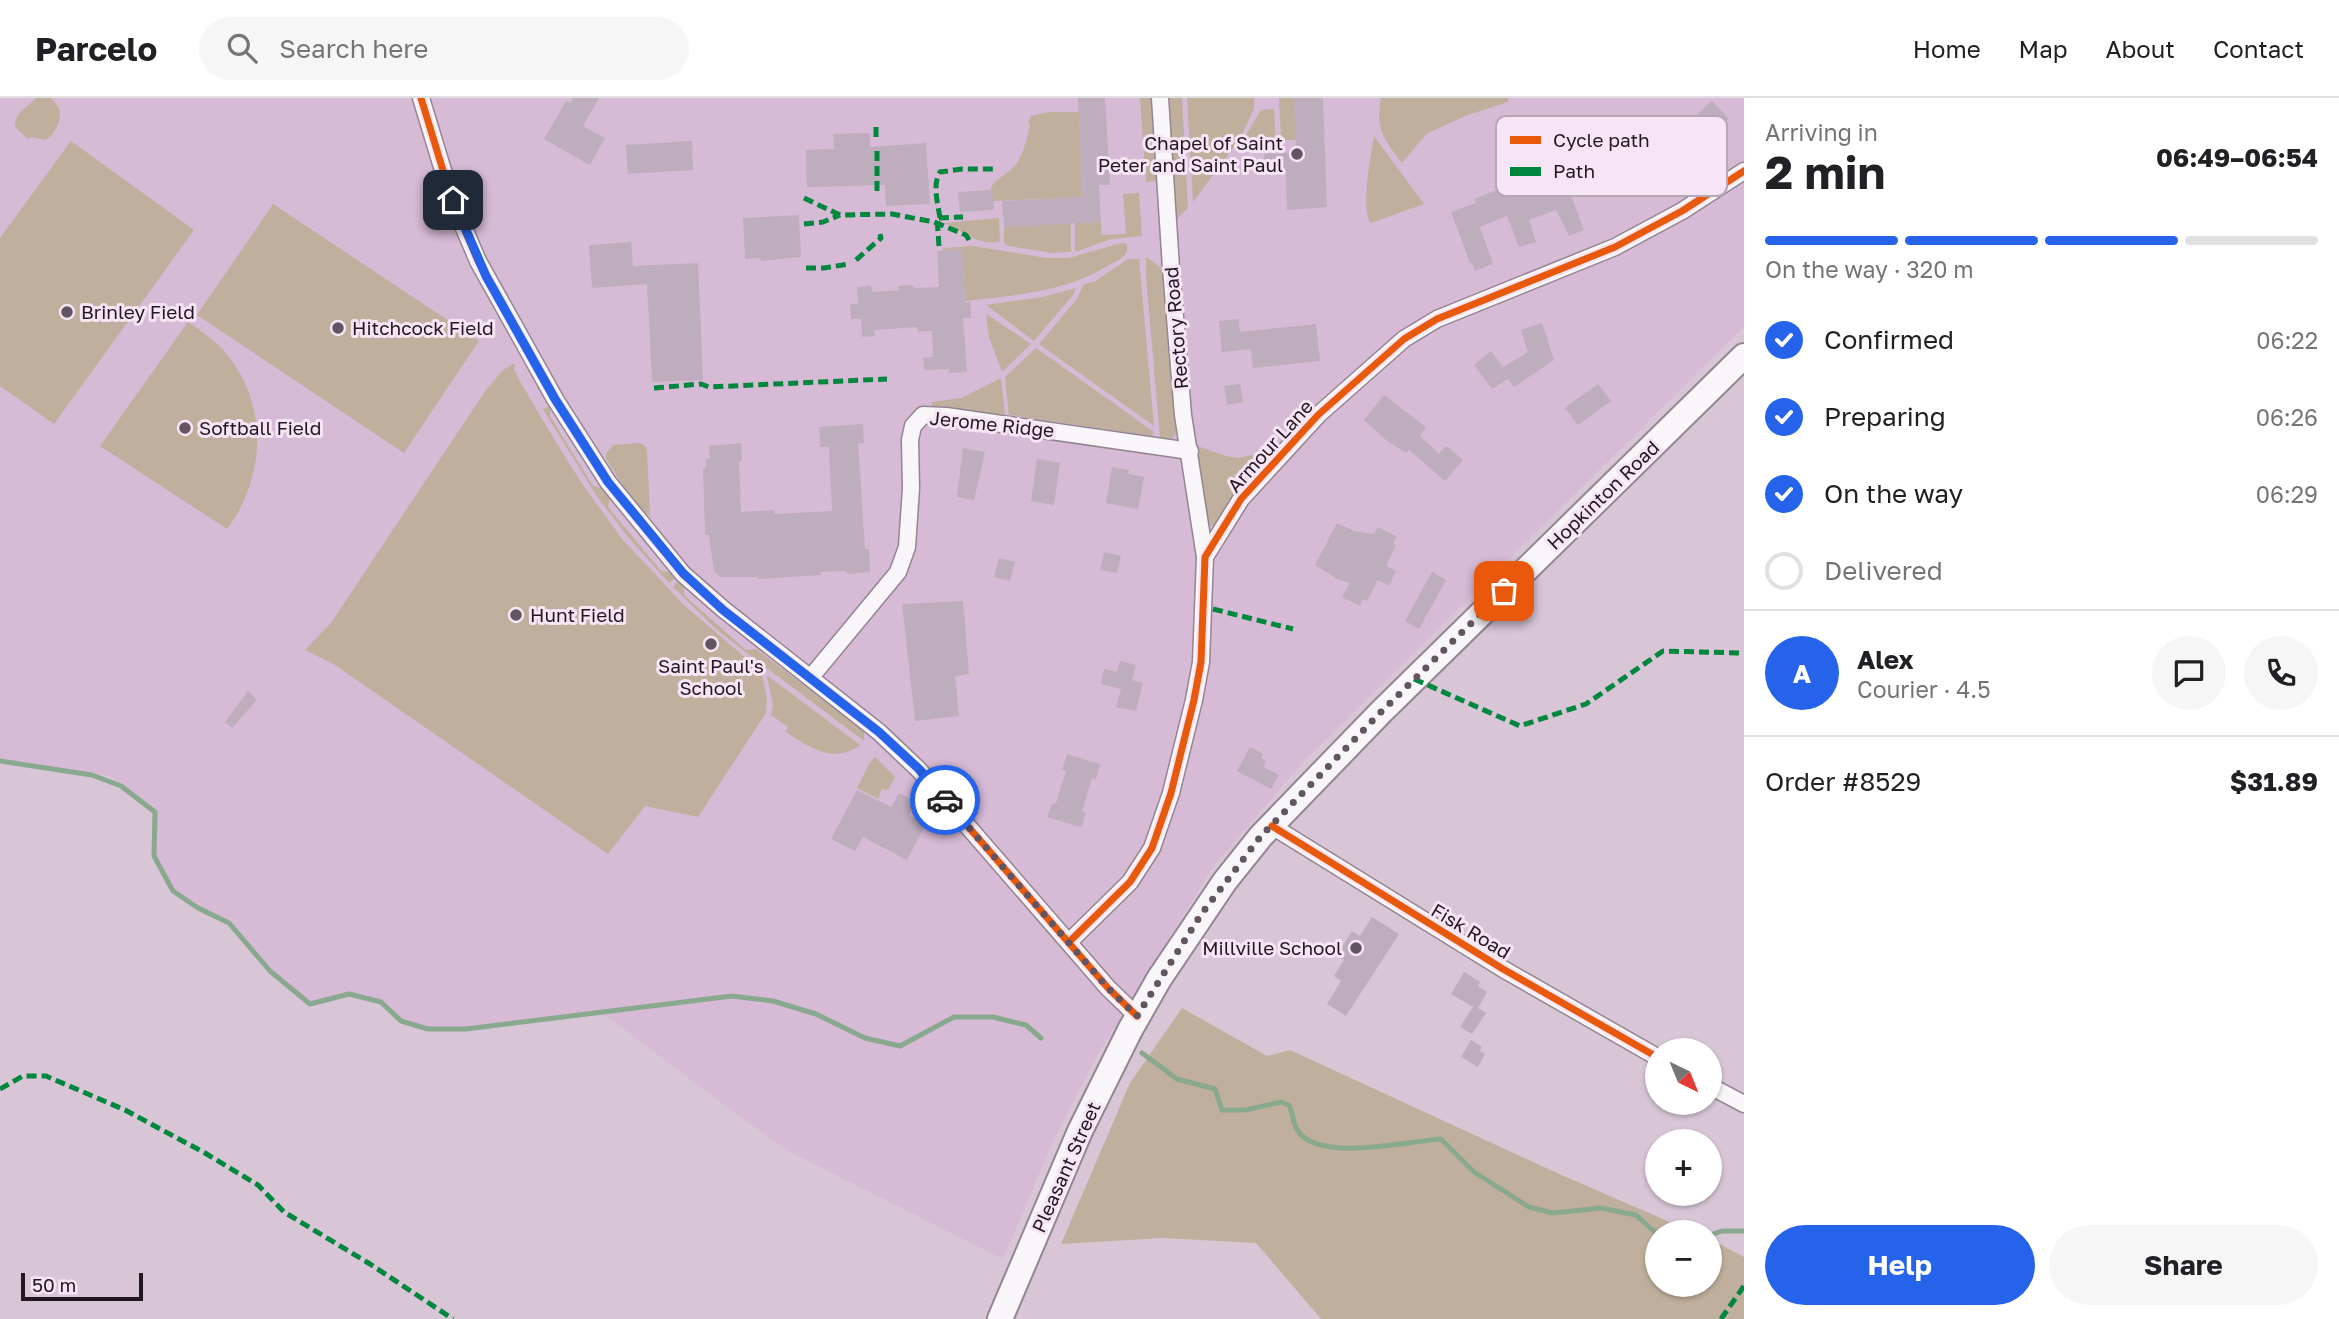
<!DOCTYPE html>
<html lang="en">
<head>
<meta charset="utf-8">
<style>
	:root { --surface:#fff; --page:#f6f6f6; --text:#202124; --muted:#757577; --line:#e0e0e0; --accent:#2563eb }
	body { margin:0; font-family:"Golos Text",sans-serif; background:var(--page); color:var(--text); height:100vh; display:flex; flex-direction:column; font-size:26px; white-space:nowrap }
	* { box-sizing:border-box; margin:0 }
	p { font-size:23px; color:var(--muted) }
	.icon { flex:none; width:38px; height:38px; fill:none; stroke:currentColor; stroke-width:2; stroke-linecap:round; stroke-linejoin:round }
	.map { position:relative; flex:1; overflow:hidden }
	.side { display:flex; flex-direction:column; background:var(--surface); width:595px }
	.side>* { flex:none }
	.needle { width:46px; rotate:137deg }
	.controls { position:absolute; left:1645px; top:940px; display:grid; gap:14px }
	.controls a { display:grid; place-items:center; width:77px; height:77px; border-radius:50%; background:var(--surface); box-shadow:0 2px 5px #0004; font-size:35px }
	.scale { position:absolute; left:21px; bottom:18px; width:122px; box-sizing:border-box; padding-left:7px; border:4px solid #231722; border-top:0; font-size:19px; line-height:24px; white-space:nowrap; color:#231722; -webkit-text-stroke:5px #f6e5f4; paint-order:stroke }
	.pin { position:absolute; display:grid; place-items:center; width:60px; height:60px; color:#fff; margin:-30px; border-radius:14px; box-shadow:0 4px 10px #0006 }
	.courier { position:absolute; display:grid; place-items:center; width:70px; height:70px; margin:-35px; border:5px solid #2563eb; border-radius:50%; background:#fff; color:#222; box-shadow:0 2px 9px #0007 }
	.overview em { font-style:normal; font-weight:700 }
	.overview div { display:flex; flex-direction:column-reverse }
	.overview { display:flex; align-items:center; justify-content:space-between; height:119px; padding:0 21px }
	h1 { font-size:46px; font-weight:700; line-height:52px }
	.bar { display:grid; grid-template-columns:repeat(4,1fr); gap:10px 7px; align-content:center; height:84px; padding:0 21px }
	.bar i { height:9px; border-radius:5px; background:var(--line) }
	.bar .on { background:var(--accent) }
	.bar p { grid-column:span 4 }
	.line { display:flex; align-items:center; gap:18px; padding:0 21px; border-top:2px solid var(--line) }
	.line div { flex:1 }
	.round { display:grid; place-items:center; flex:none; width:74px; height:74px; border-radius:37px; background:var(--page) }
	ol { padding:0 21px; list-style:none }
	li { display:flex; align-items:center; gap:21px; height:77px }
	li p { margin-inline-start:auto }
	li .icon { padding:7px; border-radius:50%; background:var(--accent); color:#fff; stroke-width:4 }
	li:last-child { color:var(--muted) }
	li i { width:38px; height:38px; border:4px solid var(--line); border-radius:50% }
	.button { display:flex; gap:14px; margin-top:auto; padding:14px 21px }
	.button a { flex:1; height:80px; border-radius:42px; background:var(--accent); color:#fff; font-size:28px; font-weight:700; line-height:80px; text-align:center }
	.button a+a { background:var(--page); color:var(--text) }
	header { display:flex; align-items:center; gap:42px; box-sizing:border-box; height:98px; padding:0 35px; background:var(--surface); border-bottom:2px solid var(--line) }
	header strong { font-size:33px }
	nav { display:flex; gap:38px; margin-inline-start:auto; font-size:24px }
	.search { width:490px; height:63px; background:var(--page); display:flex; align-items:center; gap:18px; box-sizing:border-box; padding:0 24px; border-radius:38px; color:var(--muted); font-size:26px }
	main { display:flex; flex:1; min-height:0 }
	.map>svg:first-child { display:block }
	.built { fill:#d7bad5 }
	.green { fill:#c1af9d }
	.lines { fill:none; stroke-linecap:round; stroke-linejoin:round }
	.stream { stroke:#88a98e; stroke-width:5 }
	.building { fill:#beadbd }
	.street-casing { stroke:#938592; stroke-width:19 }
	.primary-casing { stroke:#938592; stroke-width:28 }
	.street { stroke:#f9f6f9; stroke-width:16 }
	.primary { stroke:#f9f6f9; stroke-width:24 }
	.quiet { stroke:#00873e; stroke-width:5; stroke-dasharray:10 5; stroke-linecap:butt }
	.cycleway-casing { stroke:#f6e5f4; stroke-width:11 }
	.cycleway { stroke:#e8590c; stroke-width:7 }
	.done { stroke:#625461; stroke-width:7; stroke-dasharray:0 12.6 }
	.route { stroke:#2563eb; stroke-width:9 }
	.poi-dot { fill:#625461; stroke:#f6e5f4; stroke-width:2.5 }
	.labels { text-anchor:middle; stroke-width:6; stroke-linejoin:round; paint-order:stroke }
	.poi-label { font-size:19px; fill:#231722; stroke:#f6e5f4; text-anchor:start }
	.street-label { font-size:19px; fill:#231722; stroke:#f6e5f4 }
	.key { fill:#f6e5f4; stroke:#b7a7b5; stroke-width:2 }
	.key-label { font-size:19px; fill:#231722 }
</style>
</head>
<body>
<header>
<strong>Parcelo</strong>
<div class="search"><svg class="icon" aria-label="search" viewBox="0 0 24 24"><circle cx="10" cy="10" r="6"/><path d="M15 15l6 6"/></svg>Search here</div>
<nav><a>Home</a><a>Map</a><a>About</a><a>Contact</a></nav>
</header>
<main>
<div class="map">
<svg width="1744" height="1221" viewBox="0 0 1744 1221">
	<rect width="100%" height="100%" fill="#d8c6d7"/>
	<!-- built -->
	<polygon class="built" points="0,0 1744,0 1744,229 1306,661 1213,769 1101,951 1055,1038 1003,1161 792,1055 744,1022 601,914 466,931 428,931 401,923 381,904 349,896 310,906 270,873 229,825 173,793 154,758 155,714 111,678 0,664"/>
	<!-- green -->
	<g class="green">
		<path d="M36 0H51C55 5 61 10 60 17 60 25 53 39 45 42L33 39 28 41 15 29C15 14 27 10 36 0Z"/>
		<polygon points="1140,0 1152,0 1157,83 1146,84"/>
		<polygon points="1167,0 1182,0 1188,110 1176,122"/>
		<polygon points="1187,0 1254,0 1254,11 1241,39 1193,104"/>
		<polygon points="1279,0 1294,0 1296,42 1281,42"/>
		<path d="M1381 0H1508V4L1465 18 1426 36 1402 65C1384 41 1375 31 1381 0Z"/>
		<polygon points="1274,11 1276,51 1236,54 1261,12"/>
		<path d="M1049 14H1079L1083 99 993 103C984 81 1006 81 1017 65 1024 54 1027 40 1030 28L1028 25 1031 18Z"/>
		<path d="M1374 38 1424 106 1371 125C1360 111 1371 57 1374 38Z"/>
		<polygon points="71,43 194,132 54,326 0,288 0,140"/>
		<polygon points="1139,95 1142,138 1111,141 1075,154 1075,125 1101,124 1102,137 1126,136 1123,96"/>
		<polygon points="273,106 479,243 404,355 197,217"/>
		<path d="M999 120 1000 143C981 150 962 132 944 125Z"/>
		<polygon points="1071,125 1071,154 1069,154 1053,155 1008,148 1004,145 1004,129"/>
		<path d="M1121 145 1127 146V153C1123 161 1118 162 1111 166 1067 194 1016 197 965 203L962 151 942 153 943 150 973 148 1047 160H1069Z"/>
		<polygon points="1146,159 1164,172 1178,333 1173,340 1160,340 1146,178"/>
		<polygon points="1128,161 1139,161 1154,328 1039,246 1077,201 1084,186 1094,184"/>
		<polygon points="1076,190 1073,197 1034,243 986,207 1043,199"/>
		<polygon points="986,216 1031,246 1002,274 989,239"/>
		<path d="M188 224C200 232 212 240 222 251 269 301 267 378 227 431L100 348Z"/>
		<polygon points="1036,250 1154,334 1152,338 1009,317 1005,279"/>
		<polygon points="515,265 514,271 522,287 554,341 581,384 622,441 685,508 761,573 767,600 766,615 698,719 645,708 608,756 335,567 305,552 331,525 486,292 503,272"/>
		<polygon points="1001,280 1005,317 932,309 932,304 961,300"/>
		<polygon points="551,307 550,318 593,388 603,390 610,399 608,409 661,473 671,474 676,479 669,485 628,439 596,397 543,311"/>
		<path d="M640 345 646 349 647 352 650 417C636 412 616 375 606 361V356L613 347Z"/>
		<polygon points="1200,349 1226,358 1238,360 1271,353 1241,389 1213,429 1204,422 1196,352"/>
		<polygon points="679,482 684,487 684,497 746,552 756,551 860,629 864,635 864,643 748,556 716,531 673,489"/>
		<path d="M767 578H768L860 647C834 667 809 649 786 634L788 629 771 617 773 607Z"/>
		<polygon points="875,659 895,679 888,692 882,691 878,701 857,690 870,664"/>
		<polygon points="1182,910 1267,958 1290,952 1557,1075 1693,1134 1657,1134 1657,1186 1710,1186 1710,1141 1744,1159 1744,1221 1321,1221 1256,1145 1163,1140 1061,1146 1130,985"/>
	</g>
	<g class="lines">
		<!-- stream -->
		<g class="stream">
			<polyline points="0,663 92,677 121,688 155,714 154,758 173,793 198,810 229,825 270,873 310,906 349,896 381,904 401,923 428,931 466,931 732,898 773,903 816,916 865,940 900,948 954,919 993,919 1026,927 1041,940"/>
			<path d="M1142 955 1177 981 1215 991 1222 1012H1246L1281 1004 1289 1007C1293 1015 1293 1027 1298 1033 1320 1065 1408 1043 1441 1041L1474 1074 1529 1109 1553 1115 1601 1110 1636 1117 1657 1136"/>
			<polyline points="1710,1137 1722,1133 1744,1133"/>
		</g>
	</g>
	<!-- building -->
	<g class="building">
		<polygon points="573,0 599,0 583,28 605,40 590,67 544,41 566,3 570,5"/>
		<polygon points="1078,0 1105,0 1110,87 1099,87 1101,124 1004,129 1002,103 1083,99"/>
		<polygon points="1294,0 1323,0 1327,109 1287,112 1286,73 1265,74 1264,56 1296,54"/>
		<polygon points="1712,3 1729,21 1702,45 1699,42 1693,47 1683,35 1688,31 1685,27"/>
		<polygon points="870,35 870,49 926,45 930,106 886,108 885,87 807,89 806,52 834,51 833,36"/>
		<polygon points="692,43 693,72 628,76 626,47"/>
		<polygon points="1563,76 1584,132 1569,138 1556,112 1529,122 1536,144 1519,149 1507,118 1480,129 1493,166 1475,173 1472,165 1470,165 1451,114 1476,105 1474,101 1489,95 1517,86 1518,89 1538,81 1540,85"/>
		<polygon points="992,92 994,112 960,114 958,94"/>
		<polygon points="799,117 801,159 761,163 760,160 745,161 743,120"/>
		<polygon points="631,144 633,168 698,165 703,282 652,284 647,186 592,190 589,147"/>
		<polygon points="962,151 965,205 970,204 971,220 963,220 967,274 949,275 949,271 924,272 923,260 933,259 932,233 918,234 917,229 874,232 875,238 862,239 861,221 851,221 850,206 858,206 857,189 871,188 872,194 899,192 898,188 913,187 914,190 939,189 937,153"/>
		<polygon points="1239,221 1240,234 1316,226 1320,263 1253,270 1251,251 1222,254 1219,223"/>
		<polygon points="1542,225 1554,262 1514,289 1508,281 1492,291 1474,267 1491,253 1503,269 1528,254 1521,232"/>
		<polygon points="1240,286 1243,304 1227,307 1224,288"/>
		<polygon points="1598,286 1611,303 1578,327 1565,310"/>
		<polygon points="1384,297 1426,329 1420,338 1439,356 1446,348 1463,362 1445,383 1409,352 1406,355 1386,342 1364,322"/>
		<polygon points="863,326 864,345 858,345 865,451 869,451 870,474 847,476 846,473 821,474 821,477 758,481 758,479 720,479 714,473 709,437 705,437 703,370 706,369 706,361 710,360 709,348 741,345 742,363 739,364 741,414 774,412 774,416 832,413 829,349 820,349 819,329"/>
		<polygon points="963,350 985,354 974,402 957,399"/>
		<polygon points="1037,361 1060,365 1054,407 1031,403"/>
		<polygon points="1112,369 1129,372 1128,376 1144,379 1138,411 1106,405"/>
		<polygon points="1337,425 1354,433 1374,436 1378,429 1396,438 1393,446 1396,447 1386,468 1396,473 1389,488 1378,482 1367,503 1363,501 1360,508 1342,499 1350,485 1337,481 1315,467"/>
		<polygon points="1104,454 1121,458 1117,475 1100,472"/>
		<polygon points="999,460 1015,464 1010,483 994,479"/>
		<polygon points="1432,474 1446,482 1419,531 1405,523"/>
		<polygon points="963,503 969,576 955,578 959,618 915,623 902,506"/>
		<polygon points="1120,563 1136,567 1132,582 1143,585 1136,613 1116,609 1121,591 1101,586 1104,571 1117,574"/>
		<polygon points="248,593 257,602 232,630 225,624"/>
		<polygon points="1250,649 1263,656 1261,660 1266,663 1263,669 1279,677 1271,691 1237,673"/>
		<polygon points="1067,656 1100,666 1096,681 1092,680 1082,714 1086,715 1081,729 1047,719 1052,706 1056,705 1066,673 1062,672"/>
		<polygon points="857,692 891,709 899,695 916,704 909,717 926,726 907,762 863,739 855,753 831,741"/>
		<polygon points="1372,819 1399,836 1346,918 1327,906 1341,883 1334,878 1344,862 1337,857 1352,833 1360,838"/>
		<polygon points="1464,874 1480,884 1478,888 1487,894 1478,910 1486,915 1472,936 1460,929 1473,909 1451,896"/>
		<polygon points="1471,942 1482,949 1480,953 1485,956 1478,969 1461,959"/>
	</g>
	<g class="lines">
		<defs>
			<g id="street">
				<polyline points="421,0 452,102 478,163 555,301 608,384 683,476 723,511 879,634 919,672 1108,890 1137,918"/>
				<polyline points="1160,0 1171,170 1183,317 1205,459"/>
				<polyline points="811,579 898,474 907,449 911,390 910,342 913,328 923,317 946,318 1190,353"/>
				<polyline points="1272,728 1503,871 1657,959"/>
				<polyline points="1069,844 1130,784 1152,750 1171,695 1194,602 1201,564 1205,459 1241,401 1318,317 1404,241 1437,221 1615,149 1682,113 1744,73"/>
				<polyline points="1710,988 1744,1006"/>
			</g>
			<polyline id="primary" points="1000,1221 1080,1033 1130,932 1159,881 1225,783 1261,738 1381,614 1744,258"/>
		</defs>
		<!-- street casing -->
		<use href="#street" class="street-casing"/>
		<!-- primary casing -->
		<use href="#primary" class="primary-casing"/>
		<!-- street -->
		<use href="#street" class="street"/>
		<!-- primary -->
		<use href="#primary" class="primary"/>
		<!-- quiet -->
		<g class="quiet">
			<polyline points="876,29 876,43"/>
			<polyline points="877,53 877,93"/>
			<polyline points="804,100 840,117 892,116 934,124 966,137 971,145"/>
			<path d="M940 120C938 106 932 87 940 74L962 71H995"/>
			<polyline points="804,126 823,124 840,117"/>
			<polyline points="939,148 937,120 963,119"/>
			<polyline points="856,162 881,140 880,136"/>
			<polyline points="806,170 824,170 849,166"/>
			<polyline points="654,290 701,286 709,289 887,281"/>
			<polyline points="1213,511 1293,531"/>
			<polyline points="1414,581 1520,628 1586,606 1663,553 1744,555"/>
			<polyline points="0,991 23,978 46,978 125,1012 205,1055 258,1087 284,1114 370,1166 453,1221"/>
			<polyline points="1721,1221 1744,1188"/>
		</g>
		<defs>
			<g id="cycleway">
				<polyline points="421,0 452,102 478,163 555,301 608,384 683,476 723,511 879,634 919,672 1108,890 1137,918"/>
				<polyline points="1272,728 1503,871 1657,959"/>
				<polyline points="1069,844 1130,784 1152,750 1171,695 1194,602 1201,564 1205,459 1241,401 1318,317 1404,241 1437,221 1615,149 1682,113 1744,73"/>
			</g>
		</defs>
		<!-- cycleway casing -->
		<use href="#cycleway" class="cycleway-casing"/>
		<!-- cycleway -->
		<use href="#cycleway" class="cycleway"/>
	</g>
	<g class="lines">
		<!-- done -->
		<polyline class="done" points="945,702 1108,890 1137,918 1202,815 1261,738 1381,614 1504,493"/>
		<!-- route -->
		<polyline class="route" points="453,102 486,178 555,301 608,384 683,475 723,512 879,634 919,671 945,702"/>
	</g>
	<!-- markers -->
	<g class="poi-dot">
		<circle cx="1297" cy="56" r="7"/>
		<circle cx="67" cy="214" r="7"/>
		<circle cx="338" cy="230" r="7"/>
		<circle cx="185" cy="330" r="7"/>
		<circle cx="516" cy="517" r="7"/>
		<circle cx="711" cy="546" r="7"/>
		<circle cx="1356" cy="850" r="7"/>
	</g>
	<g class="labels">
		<!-- poi labels -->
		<g class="poi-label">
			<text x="1283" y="52" text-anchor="end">Chapel of Saint<tspan x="1283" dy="22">Peter and Saint Paul</tspan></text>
			<text x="81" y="221">Brinley Field</text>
			<text x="352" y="237">Hitchcock Field</text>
			<text x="199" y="337">Softball Field</text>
			<text x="530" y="524">Hunt Field</text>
			<text x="711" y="575" text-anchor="middle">Saint Paul's<tspan x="711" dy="22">School</tspan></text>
			<text x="1342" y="857" text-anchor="end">Millville School</text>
		</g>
		<!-- street labels -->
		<g class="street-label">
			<text transform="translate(1176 230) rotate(-95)" y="7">Rectory Road</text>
			<text transform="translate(992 326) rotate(6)" y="7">Jerome Ridge</text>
			<text transform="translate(1270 348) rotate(-48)" y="7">Armour Lane</text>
			<text transform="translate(1603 397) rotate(-44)" y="7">Hopkinton Road</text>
			<text transform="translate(1471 833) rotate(31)" y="7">Fisk Road</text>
			<text transform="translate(1066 1069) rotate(-66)" y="7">Pleasant Street</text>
		</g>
	</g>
	<!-- legend -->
	<rect x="1496" y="18" width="231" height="80" rx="10" class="key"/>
	<rect x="1510" y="38" width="31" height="8" fill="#e8590c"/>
	<rect x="1510" y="69" width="31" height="9" fill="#00873e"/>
	<g class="key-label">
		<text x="1553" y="49">Cycle path</text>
		<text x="1553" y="80">Path</text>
	</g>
</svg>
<div class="controls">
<a><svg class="needle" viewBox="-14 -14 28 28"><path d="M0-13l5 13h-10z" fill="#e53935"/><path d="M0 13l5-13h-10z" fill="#757577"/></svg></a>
<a>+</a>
<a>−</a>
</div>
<div class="scale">50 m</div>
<div class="pin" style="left:1504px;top:493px;background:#ea580c"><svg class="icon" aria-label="bag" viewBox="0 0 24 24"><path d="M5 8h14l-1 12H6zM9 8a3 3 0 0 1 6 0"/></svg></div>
<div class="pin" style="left:453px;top:102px;background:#1f2937"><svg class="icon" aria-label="home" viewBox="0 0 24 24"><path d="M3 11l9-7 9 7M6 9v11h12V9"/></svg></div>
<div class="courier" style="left:945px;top:702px"><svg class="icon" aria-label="car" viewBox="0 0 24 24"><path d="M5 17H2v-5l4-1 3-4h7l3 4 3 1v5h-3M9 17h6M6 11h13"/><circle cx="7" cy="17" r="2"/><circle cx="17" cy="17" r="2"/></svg></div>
</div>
<section class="side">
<div class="overview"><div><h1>2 min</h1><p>Arriving in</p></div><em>06:49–06:54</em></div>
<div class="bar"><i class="on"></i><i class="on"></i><i class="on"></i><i></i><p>On the way · 320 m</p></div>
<ol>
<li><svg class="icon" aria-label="check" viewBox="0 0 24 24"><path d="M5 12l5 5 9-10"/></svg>Confirmed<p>06:22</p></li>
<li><svg class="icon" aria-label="check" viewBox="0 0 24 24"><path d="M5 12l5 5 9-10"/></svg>Preparing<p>06:26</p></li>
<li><svg class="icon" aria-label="check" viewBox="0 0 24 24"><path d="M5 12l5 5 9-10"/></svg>On the way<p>06:29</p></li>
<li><i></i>Delivered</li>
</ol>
<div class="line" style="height:126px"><b class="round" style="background:var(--accent);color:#fff">A</b><div><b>Alex</b><p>Courier · 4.5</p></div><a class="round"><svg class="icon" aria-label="chat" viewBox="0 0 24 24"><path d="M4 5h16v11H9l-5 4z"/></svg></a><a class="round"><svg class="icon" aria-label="phone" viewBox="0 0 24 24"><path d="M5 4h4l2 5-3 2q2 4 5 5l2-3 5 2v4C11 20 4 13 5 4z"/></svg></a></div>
<div class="line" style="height:91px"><div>Order #8529</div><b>$31.89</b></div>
<div class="button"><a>Help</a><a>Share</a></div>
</section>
</main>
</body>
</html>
